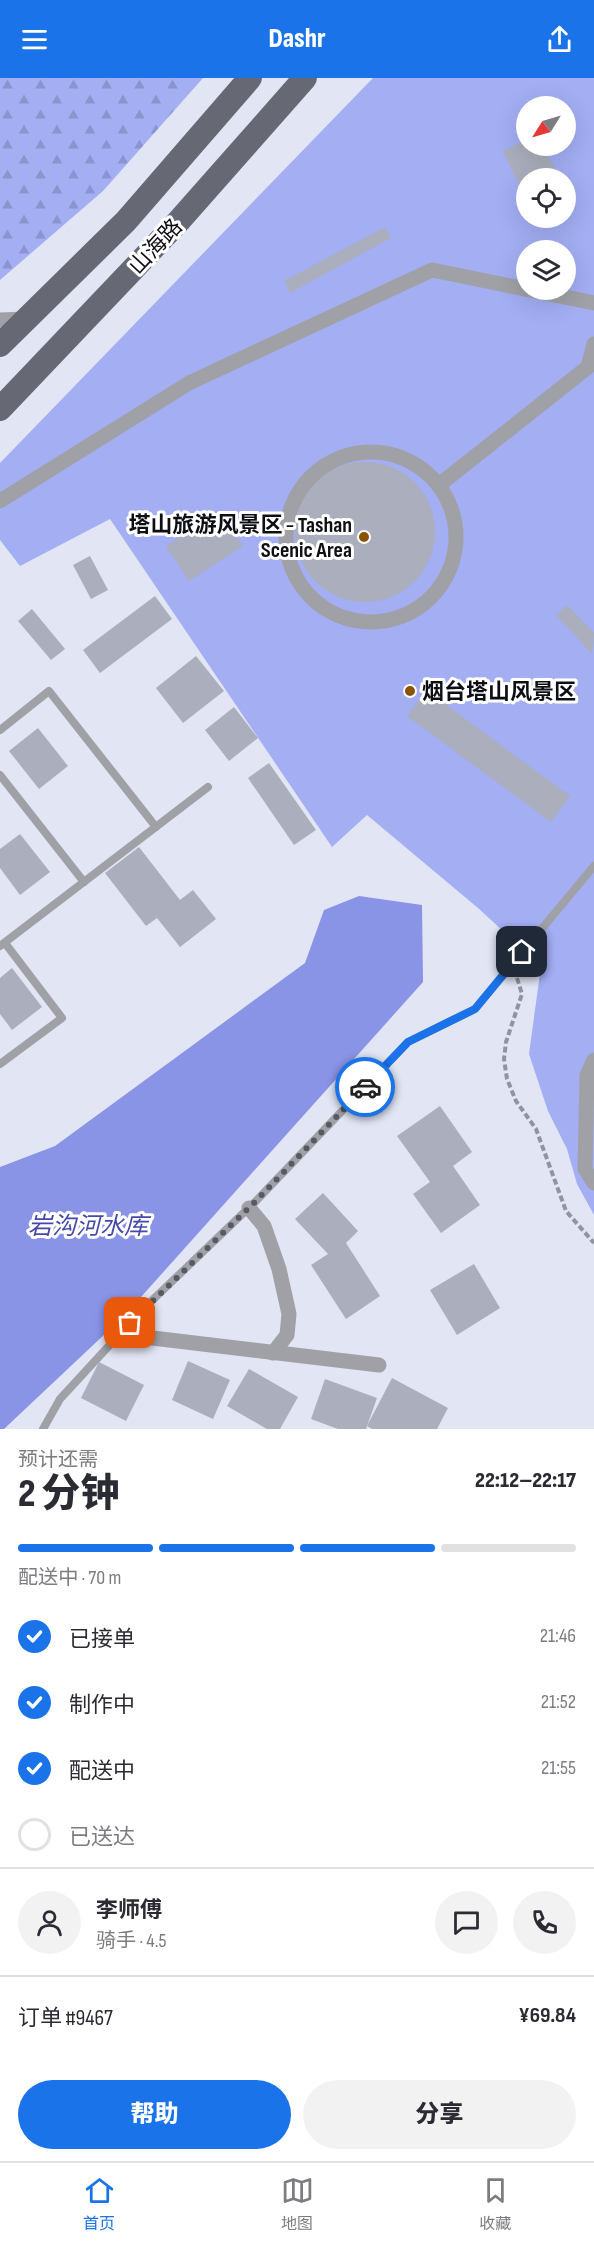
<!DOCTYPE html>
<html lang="zh">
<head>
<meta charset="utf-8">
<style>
	:root { --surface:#fff; --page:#f2f2f3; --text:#2b2b33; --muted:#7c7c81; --line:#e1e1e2; --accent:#1a73e8 }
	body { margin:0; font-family:"Sofia Sans Condensed","Noto Sans SC",sans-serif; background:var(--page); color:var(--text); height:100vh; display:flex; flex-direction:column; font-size:22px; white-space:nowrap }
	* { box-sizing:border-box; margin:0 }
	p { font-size:20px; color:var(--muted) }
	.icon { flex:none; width:33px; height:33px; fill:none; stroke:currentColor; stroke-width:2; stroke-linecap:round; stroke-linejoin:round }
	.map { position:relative; height:1351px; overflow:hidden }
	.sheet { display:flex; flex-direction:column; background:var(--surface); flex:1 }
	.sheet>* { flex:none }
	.needle { width:39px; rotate:233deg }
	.buttons { position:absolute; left:516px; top:18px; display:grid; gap:12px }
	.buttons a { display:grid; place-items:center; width:60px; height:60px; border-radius:50%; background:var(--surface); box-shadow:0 6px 24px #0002; font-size:30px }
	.pin { position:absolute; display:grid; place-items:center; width:51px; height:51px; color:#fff; margin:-26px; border-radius:12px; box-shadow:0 3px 9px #0006 }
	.courier { position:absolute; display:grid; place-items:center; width:60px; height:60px; margin:-30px; border:4px solid #1a73e8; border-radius:50%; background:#fff; color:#222; box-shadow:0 2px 8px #0007 }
	.headline em { font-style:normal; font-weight:800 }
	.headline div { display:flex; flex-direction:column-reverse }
	.headline { display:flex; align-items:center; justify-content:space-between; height:102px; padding:0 18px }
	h1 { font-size:39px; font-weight:800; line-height:45px }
	.bar { display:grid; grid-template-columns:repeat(4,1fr); gap:9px 6px; align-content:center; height:72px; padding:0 18px }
	.bar i { height:8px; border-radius:4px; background:var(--line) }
	.bar .current { background:var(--accent) }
	.bar p { grid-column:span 4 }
	.line { display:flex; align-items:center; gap:15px; padding:0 18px; border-top:2px solid var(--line) }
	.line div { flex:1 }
	.round { display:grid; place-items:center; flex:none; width:63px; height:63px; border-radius:32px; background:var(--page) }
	ol { padding:0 18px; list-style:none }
	li { display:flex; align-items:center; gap:18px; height:66px }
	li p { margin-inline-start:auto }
	li .icon { padding:6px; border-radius:50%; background:var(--accent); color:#fff; stroke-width:4 }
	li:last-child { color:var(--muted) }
	li i { width:33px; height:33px; border:3px solid var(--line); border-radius:50% }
	.cta { display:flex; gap:12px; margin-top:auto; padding:12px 18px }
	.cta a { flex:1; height:69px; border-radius:36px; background:var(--accent); color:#fff; font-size:24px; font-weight:800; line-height:69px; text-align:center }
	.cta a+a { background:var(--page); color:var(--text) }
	header { display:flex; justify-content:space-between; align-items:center; height:78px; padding:0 18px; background:var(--accent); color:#fff; font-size:27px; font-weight:800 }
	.tab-bar { display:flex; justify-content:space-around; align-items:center; height:84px; border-top:2px solid var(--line); background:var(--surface); font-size:16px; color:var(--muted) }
	.tab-bar a { display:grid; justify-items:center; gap:3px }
	.tab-bar .current { color:var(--accent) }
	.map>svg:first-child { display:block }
	.forest { fill:url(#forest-firs) }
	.park { fill:#a3aef3; fill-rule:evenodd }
	.water { fill:#8a94e7 }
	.building { fill:#abaebc }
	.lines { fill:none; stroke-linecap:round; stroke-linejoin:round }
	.path { stroke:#91939f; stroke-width:4; stroke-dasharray:6 3; stroke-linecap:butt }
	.service { stroke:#a0a1a7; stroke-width:8 }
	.minor { stroke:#a0a1a7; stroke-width:15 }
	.primary { stroke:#666874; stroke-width:24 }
	.done { stroke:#585a62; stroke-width:6; stroke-dasharray:0 10.8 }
	.route { stroke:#1a73e8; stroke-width:8 }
	.poi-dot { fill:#8b5405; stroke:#fff; stroke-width:2 }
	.labels { text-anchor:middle; stroke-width:6; stroke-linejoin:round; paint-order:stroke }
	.street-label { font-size:22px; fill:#0e0f14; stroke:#fff }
	.poi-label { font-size:22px; font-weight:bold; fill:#0e0f14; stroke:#fff; text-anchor:end }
	.water-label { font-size:24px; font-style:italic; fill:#4649aa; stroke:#fff }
</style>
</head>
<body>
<header><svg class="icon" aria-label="menu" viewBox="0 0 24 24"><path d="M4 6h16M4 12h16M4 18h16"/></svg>Dashr<svg class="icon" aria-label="share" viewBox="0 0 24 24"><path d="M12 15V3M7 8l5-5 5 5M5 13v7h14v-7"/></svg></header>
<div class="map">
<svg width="594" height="1351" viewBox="0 0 594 1351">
	<defs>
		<pattern id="forest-firs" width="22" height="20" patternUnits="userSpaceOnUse" patternTransform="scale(1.5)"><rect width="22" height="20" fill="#a3aef3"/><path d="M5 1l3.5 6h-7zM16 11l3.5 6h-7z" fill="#8b94cf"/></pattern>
	</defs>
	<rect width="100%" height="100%" fill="#e2e5f4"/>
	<!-- forest -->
	<polygon class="forest" points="0,0 203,0 103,113 0,202"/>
	<!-- park -->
	<path class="park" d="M373 0H594V1137L577 1106 567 1071 548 1033 529 976 541 888 478 830 367 737 332 769 110 441 20 488 0 462V385ZM526 28H566V68H526ZM526 100H566V140H526ZM526 172H566V212H526Z"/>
	<!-- water -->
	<polygon class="water" points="359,818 422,827 423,904 124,1238 4,1351 0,1351 0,1089 55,1068 305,885 324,832"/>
	<!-- building -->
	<g class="building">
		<polygon points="526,62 526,68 543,68 560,100 526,100 526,121 503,73"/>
		<polygon points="385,149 391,160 290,215 284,203"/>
		<circle cx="365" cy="454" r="70"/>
		<polygon points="221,433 243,468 189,503 166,468"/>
		<polygon points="90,478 108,512 91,521 73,487"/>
		<polygon points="155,518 172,541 100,595 83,572"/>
		<polygon points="567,527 594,555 592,576 556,537"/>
		<polygon points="32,531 65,571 51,582 18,543"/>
		<polygon points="196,578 224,613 183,645 156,610"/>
		<polygon points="426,612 570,718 551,744 407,638"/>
		<polygon points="234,629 258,660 229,683 205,652"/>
		<polygon points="38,650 68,688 39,711 9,673"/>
		<polygon points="269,685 316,752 294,767 248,700"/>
		<polygon points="20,756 50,794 20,817 0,790 0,771"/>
		<polygon points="139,769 180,822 193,812 216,841 180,869 157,840 146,848 105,795"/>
		<polygon points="12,890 42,929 12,952 0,936 0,900"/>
		<polygon points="440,1028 472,1074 453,1088 480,1127 441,1155 413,1116 430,1104 397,1058"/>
		<polygon points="323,1115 358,1153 346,1165 380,1218 346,1241 311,1187 328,1176 295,1141"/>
		<polygon points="474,1186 500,1230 457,1257 430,1212"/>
		<polygon points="188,1283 230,1302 213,1341 172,1322"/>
		<polygon points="99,1284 144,1307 126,1343 81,1320"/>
		<polygon points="249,1291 298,1319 280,1351 267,1351 227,1328"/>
		<polygon points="392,1300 448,1330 437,1351 372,1351 367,1348"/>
		<polygon points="325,1301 377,1320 366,1351 338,1351 311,1341"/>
	</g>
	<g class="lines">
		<!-- path -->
		<polyline class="path" points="517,900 522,916 506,964 504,981 507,1001 516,1023 536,1051 566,1133 594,1165"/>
		<!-- service -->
		<g class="service">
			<polyline points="0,652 49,613 156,749"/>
			<polyline points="0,697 84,804"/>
			<polyline points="0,868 208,709"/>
			<polyline points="0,986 62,940 5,865"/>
			<polyline points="43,1351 60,1321 141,1233 255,1124 408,964 475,931 594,788"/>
		</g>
		<!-- minor -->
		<g class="minor">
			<polyline points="0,242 25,241"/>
			<circle cx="371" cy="459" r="85"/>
			<polyline points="439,407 588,289 594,266"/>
			<polyline points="0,423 189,305 432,192 594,225"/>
			<polyline points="594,982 587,997 585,1091 594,1105"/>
			<polyline points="249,1130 264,1148 279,1191 289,1236 287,1257 273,1275"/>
			<polyline points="119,1256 379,1287"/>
		</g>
		<!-- primary -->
		<g class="primary">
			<polyline points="0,267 126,143 250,0"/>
			<polyline points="0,331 177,145 305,0"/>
		</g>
	</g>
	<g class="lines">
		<!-- done -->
		<polyline class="done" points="130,1245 255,1124 365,1009"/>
		<!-- route -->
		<polyline class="route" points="365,1009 408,964 475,931 522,874"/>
	</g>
	<!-- markers -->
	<g class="poi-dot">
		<circle cx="364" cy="459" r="6"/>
		<circle cx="410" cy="613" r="6"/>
	</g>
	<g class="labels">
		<!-- street labels -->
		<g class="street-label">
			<text transform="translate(155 168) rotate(-47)" y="8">山海路</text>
		</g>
		<!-- poi labels -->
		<g class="poi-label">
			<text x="352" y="454">塔山旅游风景区 - Tashan<tspan x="352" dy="25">Scenic Area</tspan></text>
			<text x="422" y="621" text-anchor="start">烟台塔山风景区</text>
		</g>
		<!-- water labels -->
		<g class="water-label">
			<text x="88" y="1156">岩沟河水库</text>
		</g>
	</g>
</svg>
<div class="buttons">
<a><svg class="needle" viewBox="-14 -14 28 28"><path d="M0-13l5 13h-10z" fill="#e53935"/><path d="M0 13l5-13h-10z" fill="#7c7c81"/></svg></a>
<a><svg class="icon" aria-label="locate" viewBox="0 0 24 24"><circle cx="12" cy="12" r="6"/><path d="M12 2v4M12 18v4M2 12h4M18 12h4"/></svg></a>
<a><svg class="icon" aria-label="layers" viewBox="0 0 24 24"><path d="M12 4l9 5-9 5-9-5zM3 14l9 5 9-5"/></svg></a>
</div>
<div class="pin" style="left:130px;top:1245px;background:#ea580c"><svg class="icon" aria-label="bag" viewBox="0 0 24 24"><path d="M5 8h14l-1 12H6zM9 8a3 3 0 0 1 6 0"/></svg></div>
<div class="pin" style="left:522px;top:874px;background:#1f2937"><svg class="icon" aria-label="home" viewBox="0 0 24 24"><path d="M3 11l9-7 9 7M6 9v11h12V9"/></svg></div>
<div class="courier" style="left:365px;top:1009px"><svg class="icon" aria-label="car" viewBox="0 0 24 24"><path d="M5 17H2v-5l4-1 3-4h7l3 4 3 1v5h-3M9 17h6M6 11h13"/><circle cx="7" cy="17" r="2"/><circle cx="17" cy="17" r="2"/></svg></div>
</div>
<section class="sheet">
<div class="headline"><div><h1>2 分钟</h1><p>预计还需</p></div><em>22:12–22:17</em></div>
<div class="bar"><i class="current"></i><i class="current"></i><i class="current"></i><i></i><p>配送中 · 70 m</p></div>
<ol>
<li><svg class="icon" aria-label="check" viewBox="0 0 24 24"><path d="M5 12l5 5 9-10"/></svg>已接单<p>21:46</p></li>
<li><svg class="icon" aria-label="check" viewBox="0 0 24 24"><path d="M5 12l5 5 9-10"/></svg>制作中<p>21:52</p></li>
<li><svg class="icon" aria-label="check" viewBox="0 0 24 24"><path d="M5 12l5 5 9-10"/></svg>配送中<p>21:55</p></li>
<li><i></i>已送达</li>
</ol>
<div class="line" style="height:108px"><a class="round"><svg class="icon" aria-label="person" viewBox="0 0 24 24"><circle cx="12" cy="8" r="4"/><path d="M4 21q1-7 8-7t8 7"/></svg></a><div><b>李师傅</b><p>骑手 · 4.5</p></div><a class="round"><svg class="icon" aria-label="chat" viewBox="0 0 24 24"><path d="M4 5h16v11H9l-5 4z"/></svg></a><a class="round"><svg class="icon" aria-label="phone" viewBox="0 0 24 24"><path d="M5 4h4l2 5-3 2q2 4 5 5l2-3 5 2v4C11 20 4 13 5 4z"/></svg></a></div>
<div class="line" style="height:78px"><div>订单 #9467</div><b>¥69.84</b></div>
<div class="cta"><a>帮助</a><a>分享</a></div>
</section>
<nav class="tab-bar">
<a class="current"><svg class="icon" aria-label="home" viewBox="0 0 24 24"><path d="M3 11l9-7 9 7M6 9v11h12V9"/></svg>首页</a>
<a><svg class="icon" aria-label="map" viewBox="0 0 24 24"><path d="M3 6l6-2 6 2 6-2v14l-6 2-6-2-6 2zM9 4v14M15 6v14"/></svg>地图</a>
<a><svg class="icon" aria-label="saved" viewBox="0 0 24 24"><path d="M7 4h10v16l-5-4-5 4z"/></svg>收藏</a>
</nav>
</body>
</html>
